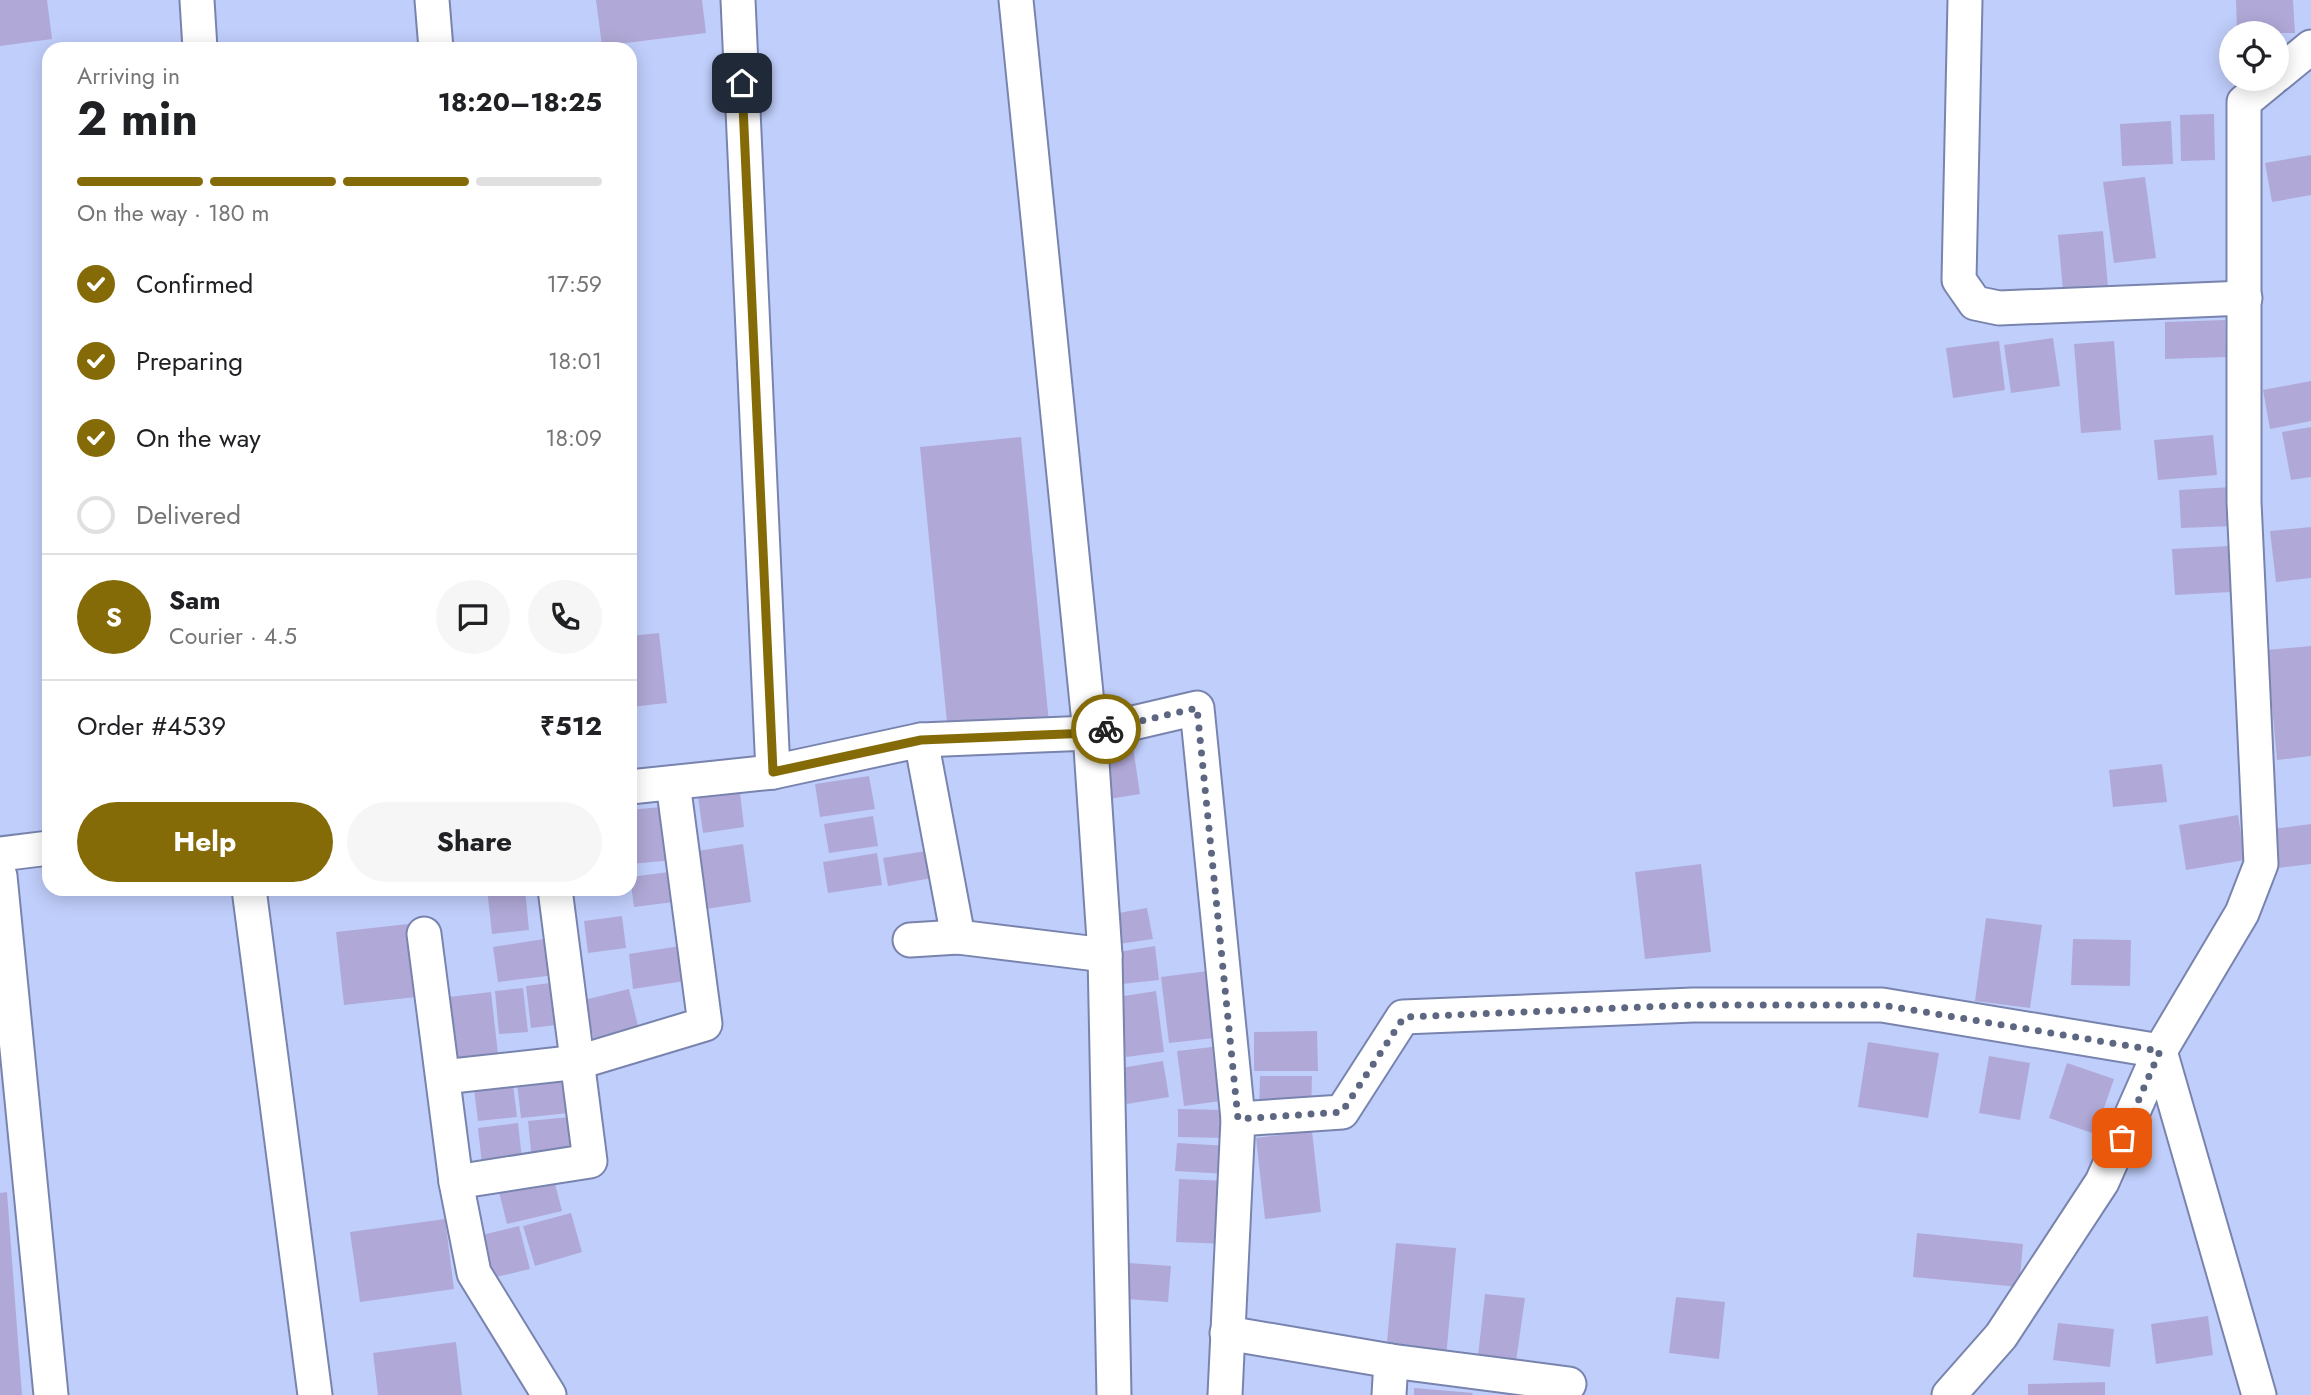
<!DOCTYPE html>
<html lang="en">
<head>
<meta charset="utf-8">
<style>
	:root { --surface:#fff; --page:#f6f6f6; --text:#202124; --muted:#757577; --line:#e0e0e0; --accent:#856b07 }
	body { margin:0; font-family:Jost,sans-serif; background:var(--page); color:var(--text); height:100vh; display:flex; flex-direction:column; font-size:26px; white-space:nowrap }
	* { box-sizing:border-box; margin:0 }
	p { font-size:23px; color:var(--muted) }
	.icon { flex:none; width:38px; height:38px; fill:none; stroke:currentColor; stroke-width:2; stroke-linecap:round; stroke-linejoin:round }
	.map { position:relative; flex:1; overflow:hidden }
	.details { position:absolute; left:42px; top:42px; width:595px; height:854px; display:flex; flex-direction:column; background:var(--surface); border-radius:21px; box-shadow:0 4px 18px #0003 }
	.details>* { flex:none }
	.controls { position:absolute; left:2219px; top:21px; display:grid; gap:14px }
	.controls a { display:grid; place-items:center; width:70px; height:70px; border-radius:50%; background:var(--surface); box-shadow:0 4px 18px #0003; font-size:35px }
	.pin { position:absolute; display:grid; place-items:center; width:60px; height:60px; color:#fff; margin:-30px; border-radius:14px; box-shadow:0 4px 10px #0006 }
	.courier { position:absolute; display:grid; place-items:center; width:70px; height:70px; margin:-35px; border:5px solid #856b07; border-radius:50%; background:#fff; color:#222; box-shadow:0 2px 9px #0007 }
	.overview em { font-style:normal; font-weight:700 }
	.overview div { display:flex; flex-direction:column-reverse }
	.overview { display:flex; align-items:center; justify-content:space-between; height:119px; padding:0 35px }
	h1 { font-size:46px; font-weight:700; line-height:52px }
	.bar { display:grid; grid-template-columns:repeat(4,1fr); gap:10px 7px; align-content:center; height:84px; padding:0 35px }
	.bar i { height:9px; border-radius:5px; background:var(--line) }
	.bar .current { background:var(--accent) }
	.bar p { grid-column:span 4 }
	.line { display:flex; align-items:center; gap:18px; padding:0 35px; border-top:2px solid var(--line) }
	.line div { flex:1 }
	.round { display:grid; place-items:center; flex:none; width:74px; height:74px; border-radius:37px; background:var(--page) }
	ol { padding:0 35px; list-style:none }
	li { display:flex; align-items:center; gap:21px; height:77px }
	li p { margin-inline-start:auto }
	li .icon { padding:7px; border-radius:50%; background:var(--accent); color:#fff; stroke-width:4 }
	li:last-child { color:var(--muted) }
	li i { width:38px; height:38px; border:4px solid var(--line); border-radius:50% }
	.button { display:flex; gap:14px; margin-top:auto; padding:14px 35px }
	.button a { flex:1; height:80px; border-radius:42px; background:var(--accent); color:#fff; font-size:28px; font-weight:700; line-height:80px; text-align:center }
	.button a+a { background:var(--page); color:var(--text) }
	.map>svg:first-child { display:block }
	.building { fill:#b0a9d7 }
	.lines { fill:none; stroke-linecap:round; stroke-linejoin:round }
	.minor-casing { stroke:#7884ae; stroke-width:37 }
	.minor { stroke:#fff; stroke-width:33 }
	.done { stroke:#5e6782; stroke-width:7; stroke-dasharray:0 12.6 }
	.route { stroke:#856b07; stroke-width:9 }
</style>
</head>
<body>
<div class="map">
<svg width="2311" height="1395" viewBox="0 0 2311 1395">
	<rect width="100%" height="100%" fill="#c0cefb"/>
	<!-- building -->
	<g class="building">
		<polygon points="0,0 47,0 52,39 0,46"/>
		<polygon points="596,0 702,0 706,33 602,46"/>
		<polygon points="2236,0 2293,0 2295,33 2237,33"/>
		<polygon points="2214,114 2215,160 2181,161 2180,115"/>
		<polygon points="2171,121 2173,164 2122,166 2120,124"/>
		<polygon points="2311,155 2311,195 2272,202 2265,163"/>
		<polygon points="2145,177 2156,258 2114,263 2103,182"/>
		<polygon points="2103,231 2108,287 2063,291 2058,235"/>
		<polygon points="2225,320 2226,357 2165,359 2165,322"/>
		<polygon points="2053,338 2060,386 2011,393 2004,345"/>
		<polygon points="1999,341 2005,390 1953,398 1946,348"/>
		<polygon points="2114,341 2121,430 2081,433 2074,344"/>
		<polygon points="2311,381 2311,421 2270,429 2263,390"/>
		<polygon points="2311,427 2311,477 2291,480 2282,432"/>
		<polygon points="2213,435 2217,475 2158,480 2154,440"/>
		<polygon points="1021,437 1049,723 948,733 920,447"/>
		<polygon points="2233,487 2234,526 2181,528 2179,490"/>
		<polygon points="2311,527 2311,578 2276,582 2270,531"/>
		<polygon points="2229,546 2231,592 2175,595 2172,549"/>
		<polygon points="659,633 667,703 630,707 630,636"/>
		<polygon points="2311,646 2311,756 2277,760 2267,650"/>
		<polygon points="1132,740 1140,794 1103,800 1095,745"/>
		<polygon points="2162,764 2167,802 2113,807 2109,770"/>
		<polygon points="869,776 875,809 820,817 815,784"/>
		<polygon points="739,784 744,827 703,833 697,789"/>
		<polygon points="671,806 675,860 630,864 630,810"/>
		<polygon points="2238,815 2245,860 2186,870 2179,825"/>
		<polygon points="873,816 878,846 829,853 824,824"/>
		<polygon points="2311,824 2311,864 2278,868 2273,829"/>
		<polygon points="743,844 751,902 706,909 697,851"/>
		<polygon points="932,850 937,877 888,886 883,858"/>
		<polygon points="877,853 882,885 828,893 823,862"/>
		<polygon points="1701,864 1711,952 1645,959 1635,872"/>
		<polygon points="677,871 682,901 634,907 630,877"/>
		<polygon points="487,889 525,889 529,930 492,934"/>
		<polygon points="1147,908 1153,939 1119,944 1113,914"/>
		<polygon points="622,916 626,948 588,953 584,921"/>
		<polygon points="1986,918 2042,925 2030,1008 1975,1001"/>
		<polygon points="417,923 425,996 344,1005 336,932"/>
		<polygon points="550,938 555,975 498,982 493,947"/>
		<polygon points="2073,939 2131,940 2130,986 2071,985"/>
		<polygon points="680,946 685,981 633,989 629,954"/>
		<polygon points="1155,946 1159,980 1122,984 1118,952"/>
		<polygon points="1216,970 1223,1037 1169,1043 1161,977"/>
		<polygon points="559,982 564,1024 531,1028 526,986"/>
		<polygon points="523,988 528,1032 499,1034 495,991"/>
		<polygon points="629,989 639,1030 594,1040 584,1000"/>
		<polygon points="1156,991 1164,1052 1126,1057 1118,997"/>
		<polygon points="491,992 499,1063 449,1069 440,998"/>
		<polygon points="1317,1031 1318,1071 1254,1071 1254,1032"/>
		<polygon points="1868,1042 1939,1053 1928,1118 1858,1107"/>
		<polygon points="1221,1046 1228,1100 1184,1106 1177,1051"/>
		<polygon points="1989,1056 2030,1063 2020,1120 1979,1113"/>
		<polygon points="1163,1061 1169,1097 1127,1104 1121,1068"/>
		<polygon points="2067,1063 2114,1079 2095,1134 2049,1118"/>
		<polygon points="1260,1076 1312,1076 1311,1120 1259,1120"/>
		<polygon points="565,1078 569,1113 521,1118 517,1083"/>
		<polygon points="513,1084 517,1117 478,1121 474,1089"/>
		<polygon points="1178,1109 1226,1110 1225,1138 1178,1137"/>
		<polygon points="570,1117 574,1156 532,1160 528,1121"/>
		<polygon points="518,1123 523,1168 483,1173 478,1128"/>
		<polygon points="1312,1131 1321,1212 1265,1219 1256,1138"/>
		<polygon points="1177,1143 1228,1146 1227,1174 1175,1171"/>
		<polygon points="552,1172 562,1211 507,1224 497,1184"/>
		<polygon points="1179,1179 1230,1181 1227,1244 1176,1242"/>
		<polygon points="7,1192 22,1395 0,1395 0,1193"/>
		<polygon points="571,1213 582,1252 535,1266 523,1226"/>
		<polygon points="445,1219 454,1289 360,1302 350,1232"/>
		<polygon points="519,1226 530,1269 492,1278 482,1235"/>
		<polygon points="1917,1233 2023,1244 2019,1287 1913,1277"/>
		<polygon points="1396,1243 1456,1248 1446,1358 1386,1353"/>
		<polygon points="1129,1263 1171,1266 1168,1302 1127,1299"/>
		<polygon points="1485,1294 1525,1298 1516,1361 1478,1356"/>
		<polygon points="1676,1297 1725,1302 1719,1359 1669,1353"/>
		<polygon points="2208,1316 2213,1355 2156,1364 2151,1324"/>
		<polygon points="2058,1323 2114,1329 2110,1367 2053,1360"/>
		<polygon points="456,1342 462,1395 378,1395 373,1353"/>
		<polygon points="2105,1382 2105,1395 2028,1395 2028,1384"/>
		<polygon points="1414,1388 1473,1393 1472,1395 1414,1395"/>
	</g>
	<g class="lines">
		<defs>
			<g id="minor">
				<polyline points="197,0 200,49"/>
				<polyline points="432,0 436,49"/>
				<polyline points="738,0 773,772"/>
				<polyline points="1016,0 1090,733 1105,955 1114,1395"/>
				<polyline points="1965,0 1959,280 1975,303 1999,308 2245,298"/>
				<polyline points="2277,75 2311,47"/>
				<polyline points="921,740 958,937"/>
				<polyline points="630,787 773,772 921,740 1090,733 1197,708 1238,1119 1225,1395"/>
				<polyline points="0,854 49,848"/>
				<polyline points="0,876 51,1395"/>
				<polyline points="249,889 315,1395"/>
				<polyline points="424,934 456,1182 474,1273 549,1395"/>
				<polyline points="910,940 958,937 1105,955"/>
				<polyline points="443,1077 579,1062 705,1024 673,783"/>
				<polyline points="1238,1119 1342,1112 1403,1017 1693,1005 1882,1005 2160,1051 2259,1395"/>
				<polyline points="456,1182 590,1161 555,889"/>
				<polyline points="1227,1333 1391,1361 1569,1384"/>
				<polyline points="1389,1395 1391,1361"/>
				<polyline points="1949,1395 2001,1336 2102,1182 2160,1051 2242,913 2261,864 2244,502 2244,102 2272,79"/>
			</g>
		</defs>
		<!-- minor casing -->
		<use href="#minor" class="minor-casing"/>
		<!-- minor -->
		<use href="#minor" class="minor"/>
	</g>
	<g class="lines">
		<!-- done -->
		<polyline class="done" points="1106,729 1197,708 1238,1119 1342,1112 1404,1017 1693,1005 1882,1005 2160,1051 2122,1138"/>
		<!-- route -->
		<polyline class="route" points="742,83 773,772 921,740 1090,733 1106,729"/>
	</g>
</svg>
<div class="controls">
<a><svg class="icon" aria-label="locate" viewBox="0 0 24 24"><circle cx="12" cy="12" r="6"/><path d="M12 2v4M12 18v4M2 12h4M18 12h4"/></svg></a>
</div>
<div class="pin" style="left:2122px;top:1138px;background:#ea580c"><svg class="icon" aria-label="bag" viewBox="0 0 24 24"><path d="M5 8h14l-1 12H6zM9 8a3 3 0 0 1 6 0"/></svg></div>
<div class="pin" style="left:742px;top:83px;background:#1f2937"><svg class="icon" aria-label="home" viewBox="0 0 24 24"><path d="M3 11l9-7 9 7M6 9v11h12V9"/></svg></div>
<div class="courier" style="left:1106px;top:729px"><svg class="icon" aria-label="bike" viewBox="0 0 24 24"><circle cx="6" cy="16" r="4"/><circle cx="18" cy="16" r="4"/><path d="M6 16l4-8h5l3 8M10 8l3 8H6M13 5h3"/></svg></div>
<section class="details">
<div class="overview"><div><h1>2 min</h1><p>Arriving in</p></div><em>18:20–18:25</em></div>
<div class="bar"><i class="current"></i><i class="current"></i><i class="current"></i><i></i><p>On the way · 180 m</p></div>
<ol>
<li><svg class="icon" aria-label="check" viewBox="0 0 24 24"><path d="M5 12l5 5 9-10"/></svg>Confirmed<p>17:59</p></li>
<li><svg class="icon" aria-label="check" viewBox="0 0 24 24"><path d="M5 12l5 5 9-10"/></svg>Preparing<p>18:01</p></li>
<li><svg class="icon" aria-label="check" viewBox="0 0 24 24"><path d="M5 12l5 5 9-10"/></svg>On the way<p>18:09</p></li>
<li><i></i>Delivered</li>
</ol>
<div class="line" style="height:126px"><b class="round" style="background:var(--accent);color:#fff">S</b><div><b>Sam</b><p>Courier · 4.5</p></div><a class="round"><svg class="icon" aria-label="chat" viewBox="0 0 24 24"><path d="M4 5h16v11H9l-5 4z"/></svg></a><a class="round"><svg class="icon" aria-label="phone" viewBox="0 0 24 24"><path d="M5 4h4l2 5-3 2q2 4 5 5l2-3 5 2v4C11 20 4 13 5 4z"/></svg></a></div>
<div class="line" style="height:91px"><div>Order #4539</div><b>₹512</b></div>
<div class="button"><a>Help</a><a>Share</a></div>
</section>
</div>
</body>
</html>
